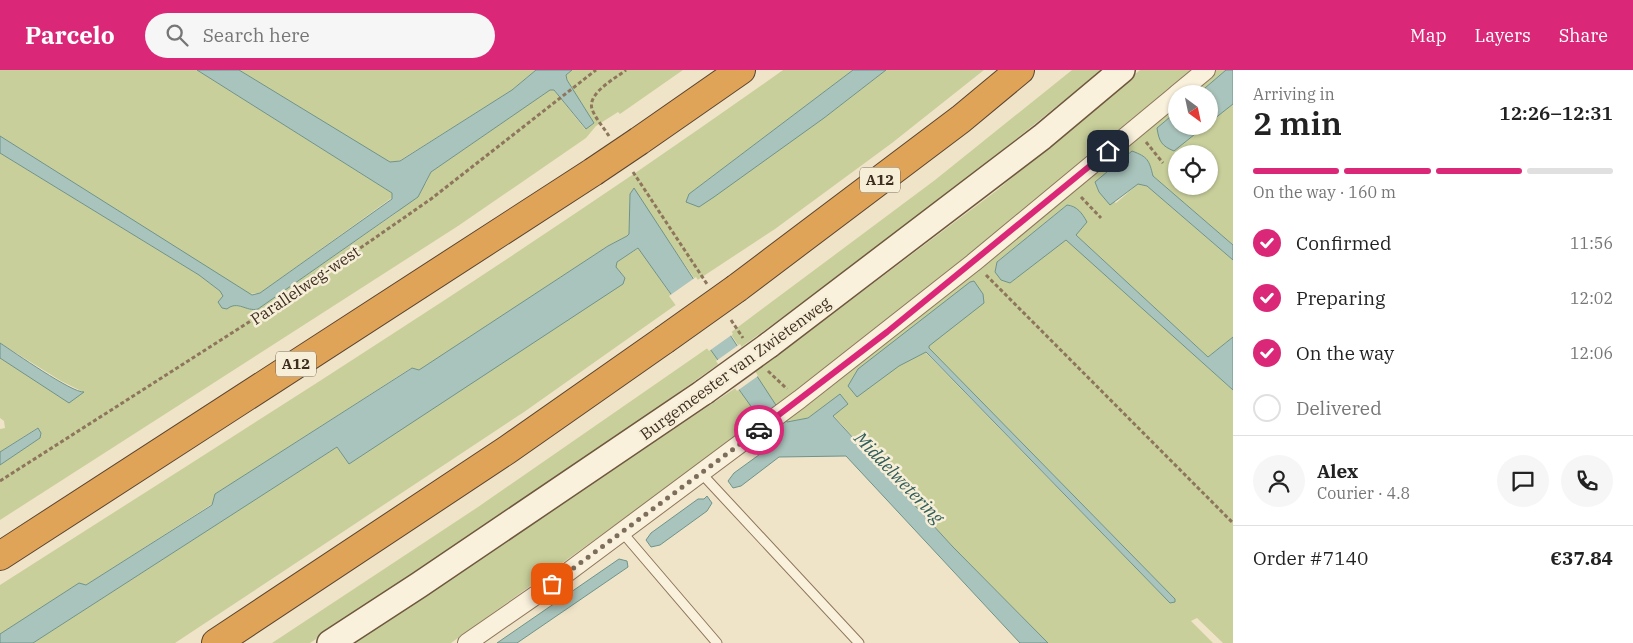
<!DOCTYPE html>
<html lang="en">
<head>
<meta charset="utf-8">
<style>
	:root { --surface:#fff; --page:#f6f6f6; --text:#222; --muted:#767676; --line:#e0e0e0; --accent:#db2777 }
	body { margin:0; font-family:"IBM Plex Serif",serif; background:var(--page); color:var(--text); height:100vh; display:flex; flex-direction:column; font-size:19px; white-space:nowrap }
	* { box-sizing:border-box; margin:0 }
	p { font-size:16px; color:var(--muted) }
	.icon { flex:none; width:28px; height:28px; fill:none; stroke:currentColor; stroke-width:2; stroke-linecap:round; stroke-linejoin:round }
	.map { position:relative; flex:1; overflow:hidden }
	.panel { display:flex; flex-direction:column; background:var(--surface); width:400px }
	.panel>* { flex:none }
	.needle { width:32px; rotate:147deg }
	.controls { position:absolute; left:1168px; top:15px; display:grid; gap:10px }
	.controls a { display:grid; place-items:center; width:50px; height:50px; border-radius:50%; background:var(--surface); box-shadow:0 1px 4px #0004; font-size:25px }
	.pin { position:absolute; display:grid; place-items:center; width:42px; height:42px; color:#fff; margin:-21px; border-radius:10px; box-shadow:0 2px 8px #0006 }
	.courier { position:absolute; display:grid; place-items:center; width:50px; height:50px; margin:-25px; border:4px solid #db2777; border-radius:50%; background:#fff; color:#222; box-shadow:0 1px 6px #0007 }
	.headline em { font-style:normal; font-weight:600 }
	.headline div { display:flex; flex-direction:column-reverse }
	.headline { display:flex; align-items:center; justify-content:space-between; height:85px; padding:0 20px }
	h1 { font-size:32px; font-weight:600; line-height:38px }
	.bar { display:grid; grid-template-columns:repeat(4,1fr); gap:8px 5px; align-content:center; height:60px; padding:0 20px }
	.bar i { height:6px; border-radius:4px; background:var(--line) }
	.bar .selected { background:var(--accent) }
	.bar p { grid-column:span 4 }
	.line { display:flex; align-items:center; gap:12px; padding:0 20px; border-top:1px solid var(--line) }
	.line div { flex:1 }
	.round { display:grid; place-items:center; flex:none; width:52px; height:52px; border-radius:26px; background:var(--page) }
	ol { padding:0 20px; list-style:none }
	li { display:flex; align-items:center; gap:15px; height:55px }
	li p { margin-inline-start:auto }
	li .icon { padding:5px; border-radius:50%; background:var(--accent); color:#fff; stroke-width:4 }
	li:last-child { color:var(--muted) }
	li i { width:28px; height:28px; border:2px solid var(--line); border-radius:50% }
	header { display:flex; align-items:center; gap:30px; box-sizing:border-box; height:70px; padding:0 25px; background:var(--accent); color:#fff }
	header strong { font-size:24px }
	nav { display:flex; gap:28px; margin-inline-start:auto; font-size:18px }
	.search { width:350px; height:45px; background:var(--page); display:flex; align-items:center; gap:12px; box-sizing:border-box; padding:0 18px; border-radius:28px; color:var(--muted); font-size:19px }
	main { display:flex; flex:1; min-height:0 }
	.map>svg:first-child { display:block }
	.green { fill:#c9cf9b; fill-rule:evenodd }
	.water { fill:#a9c4bc; stroke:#6f938a }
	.pier { fill:#f0e4c8 }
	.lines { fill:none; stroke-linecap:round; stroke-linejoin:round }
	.service-casing { stroke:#8d765c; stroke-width:11 }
	.minor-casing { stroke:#8d765c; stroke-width:20 }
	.secondary-casing { stroke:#6f573f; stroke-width:28 }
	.motorway-casing { stroke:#5b4430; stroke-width:30 }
	.path { stroke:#8d765c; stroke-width:3; stroke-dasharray:4 2.5; stroke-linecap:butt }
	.service { stroke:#faf1dc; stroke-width:9 }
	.minor { stroke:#faf1dc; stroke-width:18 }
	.secondary { stroke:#faf1dc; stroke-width:25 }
	.motorway { stroke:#e0a458; stroke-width:28 }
	.secondary-bridge-casing { stroke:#6f573f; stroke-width:28; stroke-linecap:butt }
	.motorway-bridge-casing { stroke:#5b4430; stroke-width:30; stroke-linecap:butt }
	.secondary-bridge { stroke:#faf1dc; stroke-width:25 }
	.motorway-bridge { stroke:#e0a458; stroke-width:28 }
	.done { stroke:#7c6e5b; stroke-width:5; stroke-dasharray:0 9 }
	.route { stroke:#db2777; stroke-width:6 }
	.labels { text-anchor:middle; stroke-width:5; stroke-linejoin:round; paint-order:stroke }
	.shield { fill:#f7eed8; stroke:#756857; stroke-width:1 }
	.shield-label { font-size:15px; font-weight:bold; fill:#3d2e20 }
	.street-label { font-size:16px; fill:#3d2e20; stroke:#f7eed8 }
	.water-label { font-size:18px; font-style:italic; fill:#2f5d5a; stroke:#f7eed8 }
</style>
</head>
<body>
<header>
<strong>Parcelo</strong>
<div class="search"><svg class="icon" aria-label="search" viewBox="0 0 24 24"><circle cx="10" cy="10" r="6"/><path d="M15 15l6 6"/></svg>Search here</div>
<nav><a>Map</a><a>Layers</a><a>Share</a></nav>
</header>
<main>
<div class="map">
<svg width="1233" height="573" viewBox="0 0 1233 573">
	<rect width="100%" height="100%" fill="#f0e4c8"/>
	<!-- green -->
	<g class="green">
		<polygon points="0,0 197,0 392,123 393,127 260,223 249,224 0,66"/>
		<polygon points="239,0 536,0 512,20 399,91 390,92 375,84"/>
		<path d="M572 0H683L620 44 618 42 596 56 586 68 458 156 0 450V395L40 368 41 363 37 358 0 382V359L5 358 4 351 0 348V288L69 331 83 322 61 311 0 273V83L199 205 220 221 232 235C242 235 249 241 258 239L396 143 426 113 431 102 550 20 553 19 585 59 594 53 567 10 566 5Z"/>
		<path d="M783 0H853L689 124 824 48 886 0H984L892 73 775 159 696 211 633 119 630 124 629 164 627 166 608 176 419 300 411 298 215 424 212 434 86 515 79 513 0 564V515C263 347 529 181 783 0Z"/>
		<polygon points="1072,0 1102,0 894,167 740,278 730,263 935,110"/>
		<path d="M1140 0H1226L1198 24H1176V42L1157 58 1174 81 1205 56H1209V53L1233 34V175L1153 106 1095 112 1099 122 1116 133 1138 114 1147 116 1233 190V267L1208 287 1076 165 1073 136 1067 135 997 192 995 202 1010 213 1066 169 1233 320V573H1223L1197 548 1191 551 1213 573H1048L953 477 833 345 848 334 840 325 808 348 787 352 754 303 996 121ZM1176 84H1209V116H1176ZM929 276V278L1175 529 1170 533 925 282 899 296Z"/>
		<polygon points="639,178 677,234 524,342 175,573 33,573 337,377 349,394 625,208 616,197 617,192"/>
		<polygon points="709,277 720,293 568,401 310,573 272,573 478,437"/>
		<polygon points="737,317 760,348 629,445 451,573 353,573"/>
	</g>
	<!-- water -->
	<g class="water">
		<path d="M197 0H239L390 92 400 91 512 20 536 0H572L566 5 567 10 594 53 586 59 554 20H550L431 102 418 127 258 239C246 242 238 230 227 239L222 238 218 232 223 226 220 221 199 205 0 83V66L252 225 260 223 392 129V123Z"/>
		<polygon points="853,0 886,0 824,48 714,127 699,137 686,132 689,124"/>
		<polygon points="1226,0 1233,0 1233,34 1209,53 1209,24 1198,24"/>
		<path d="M1176 42V56H1205L1174 81C1162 76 1159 72 1157 58Z"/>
		<path d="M1132 81C1148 87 1149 90 1153 106L1233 175V190L1147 116 1138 114 1110 135 1099 122 1095 112Z"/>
		<polygon points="634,118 787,352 808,348 840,324 848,334 833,346 953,477 1048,573 1020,573 846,386 779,387 741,416 733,418 728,411 734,403 774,374 775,370 638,178 617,192 616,197 625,208 623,214 349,394 337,377 33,573 0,573 0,564 79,513 86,515 212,435 215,424 412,298 419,300 608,176 627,166 629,164 630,124"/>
		<path d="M1067 135C1077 136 1082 143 1087 152L1076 165 1208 287 1233 267V320L1066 170 1010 213 1001 210 995 202 997 192Z"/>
		<polygon points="974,211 983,224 984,233 929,276 929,278 1175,529 1175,532 1170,533 926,282 899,296 857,327 848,316 858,299 970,212"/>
		<path d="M0 273C14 282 72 323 84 322L69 333 0 288Z"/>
		<polygon points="38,358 41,363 40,368 0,395 0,382"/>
		<polygon points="707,426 712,433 707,441 660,475 651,477 646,470 651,463 698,429 704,429"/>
		<polygon points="619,489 627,491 628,497 517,573 497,573"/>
	</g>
	<!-- pier -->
	<g class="pier">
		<polygon points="696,207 733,264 709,281 669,226"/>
		<polygon points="740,274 758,306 737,321 716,291"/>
	</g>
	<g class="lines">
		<defs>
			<g id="service">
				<polyline points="701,403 859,573"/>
				<polyline points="622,462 717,573"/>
			</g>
			<g id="minor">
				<polyline points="1177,24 1206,0"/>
				<polyline points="467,573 552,514 800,329 973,193 1176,25"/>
			</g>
			<g id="secondary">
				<polyline points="769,275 1042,67 1122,0"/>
				<polyline points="330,573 419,515 704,322"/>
			</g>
			<g id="motorway">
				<polyline points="639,71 741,0"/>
				<polyline points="737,218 961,49 1020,0"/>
				<polyline points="0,486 593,102"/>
				<polyline points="216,573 507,380 664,270"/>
			</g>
		</defs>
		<!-- service casing -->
		<use href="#service" class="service-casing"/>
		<!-- minor casing -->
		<use href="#minor" class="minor-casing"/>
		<!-- secondary casing -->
		<use href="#secondary" class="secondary-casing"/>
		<!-- motorway casing -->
		<use href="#motorway" class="motorway-casing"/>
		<!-- path -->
		<g class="path">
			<path d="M609 66C604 58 595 48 592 39 587 23 616 8 626 0"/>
			<polyline points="1146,72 1163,93"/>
			<polyline points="633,102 707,214"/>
			<polyline points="1081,127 1101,148"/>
			<polyline points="986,205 1233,453"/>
			<polyline points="731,250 743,268"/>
			<polyline points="768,301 787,319"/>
			<polyline points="0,411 307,215 431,129 596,0"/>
		</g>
		<!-- service -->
		<use href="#service" class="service"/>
		<!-- minor -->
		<use href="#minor" class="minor"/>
		<!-- secondary -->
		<use href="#secondary" class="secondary"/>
		<!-- motorway -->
		<use href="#motorway" class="motorway"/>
		<defs>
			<polyline id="secondary-bridge" points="704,322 769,275"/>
			<g id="motorway-bridge">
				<polyline points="593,102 639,71"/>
				<polyline points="664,270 737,218"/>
			</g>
		</defs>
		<!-- secondary-bridge casing -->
		<use href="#secondary-bridge" class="secondary-bridge-casing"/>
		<!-- motorway-bridge casing -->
		<use href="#motorway-bridge" class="motorway-bridge-casing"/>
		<!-- secondary-bridge -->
		<use href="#secondary-bridge" class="secondary-bridge"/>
		<!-- motorway-bridge -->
		<use href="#motorway-bridge" class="motorway-bridge"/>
	</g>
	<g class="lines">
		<!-- done -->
		<polyline class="done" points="552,514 759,360"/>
		<!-- route -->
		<polyline class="route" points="759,360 887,262 1108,81"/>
	</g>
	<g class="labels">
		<!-- shield labels -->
		<g class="shield">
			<rect x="860" y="97.5" width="40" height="25" rx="4"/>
			<rect x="276" y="281.5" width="40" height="25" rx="4"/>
		</g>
		<g class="shield-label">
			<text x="880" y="115">A12</text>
			<text x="296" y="299">A12</text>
		</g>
		<!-- street labels -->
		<g class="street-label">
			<text transform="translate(305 215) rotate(-34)" y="6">Parallelweg-west</text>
			<text transform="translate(735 298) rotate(-36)" y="6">Burgemeester van Zwietenweg</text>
		</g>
		<!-- water labels -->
		<g class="water-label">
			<text transform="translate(899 408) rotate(46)" y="6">Middelwetering</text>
		</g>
	</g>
</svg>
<div class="controls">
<a><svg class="needle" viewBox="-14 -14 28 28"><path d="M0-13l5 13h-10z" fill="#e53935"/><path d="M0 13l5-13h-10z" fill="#767676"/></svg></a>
<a><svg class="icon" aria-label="locate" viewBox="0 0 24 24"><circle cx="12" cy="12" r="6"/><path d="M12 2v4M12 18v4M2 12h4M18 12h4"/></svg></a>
</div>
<div class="pin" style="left:552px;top:514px;background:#ea580c"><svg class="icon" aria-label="bag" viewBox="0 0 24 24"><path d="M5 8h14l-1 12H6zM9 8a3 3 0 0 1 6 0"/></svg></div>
<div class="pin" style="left:1108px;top:81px;background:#1f2937"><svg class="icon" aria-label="home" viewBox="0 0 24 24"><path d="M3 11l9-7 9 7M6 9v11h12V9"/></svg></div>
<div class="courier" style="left:759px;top:360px"><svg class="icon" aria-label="car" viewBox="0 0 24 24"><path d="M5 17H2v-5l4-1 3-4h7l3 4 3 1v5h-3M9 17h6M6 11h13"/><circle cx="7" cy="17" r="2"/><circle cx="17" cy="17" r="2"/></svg></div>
</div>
<section class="panel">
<div class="headline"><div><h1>2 min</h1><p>Arriving in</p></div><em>12:26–12:31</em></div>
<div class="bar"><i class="selected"></i><i class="selected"></i><i class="selected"></i><i></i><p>On the way · 160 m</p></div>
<ol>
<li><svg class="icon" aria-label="check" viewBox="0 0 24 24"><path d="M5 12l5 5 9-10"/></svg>Confirmed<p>11:56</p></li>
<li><svg class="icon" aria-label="check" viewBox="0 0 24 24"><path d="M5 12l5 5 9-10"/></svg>Preparing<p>12:02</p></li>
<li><svg class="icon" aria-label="check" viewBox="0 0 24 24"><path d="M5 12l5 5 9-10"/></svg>On the way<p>12:06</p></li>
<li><i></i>Delivered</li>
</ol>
<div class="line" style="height:90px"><a class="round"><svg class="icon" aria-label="person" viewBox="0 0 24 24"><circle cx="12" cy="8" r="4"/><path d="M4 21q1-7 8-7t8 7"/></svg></a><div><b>Alex</b><p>Courier · 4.8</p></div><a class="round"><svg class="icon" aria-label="chat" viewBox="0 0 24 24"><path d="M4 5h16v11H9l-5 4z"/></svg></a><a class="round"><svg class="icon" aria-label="phone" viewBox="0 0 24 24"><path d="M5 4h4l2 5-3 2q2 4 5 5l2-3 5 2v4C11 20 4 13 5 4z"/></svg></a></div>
<div class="line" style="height:65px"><div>Order #7140</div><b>€37.84</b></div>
</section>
</main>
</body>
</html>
